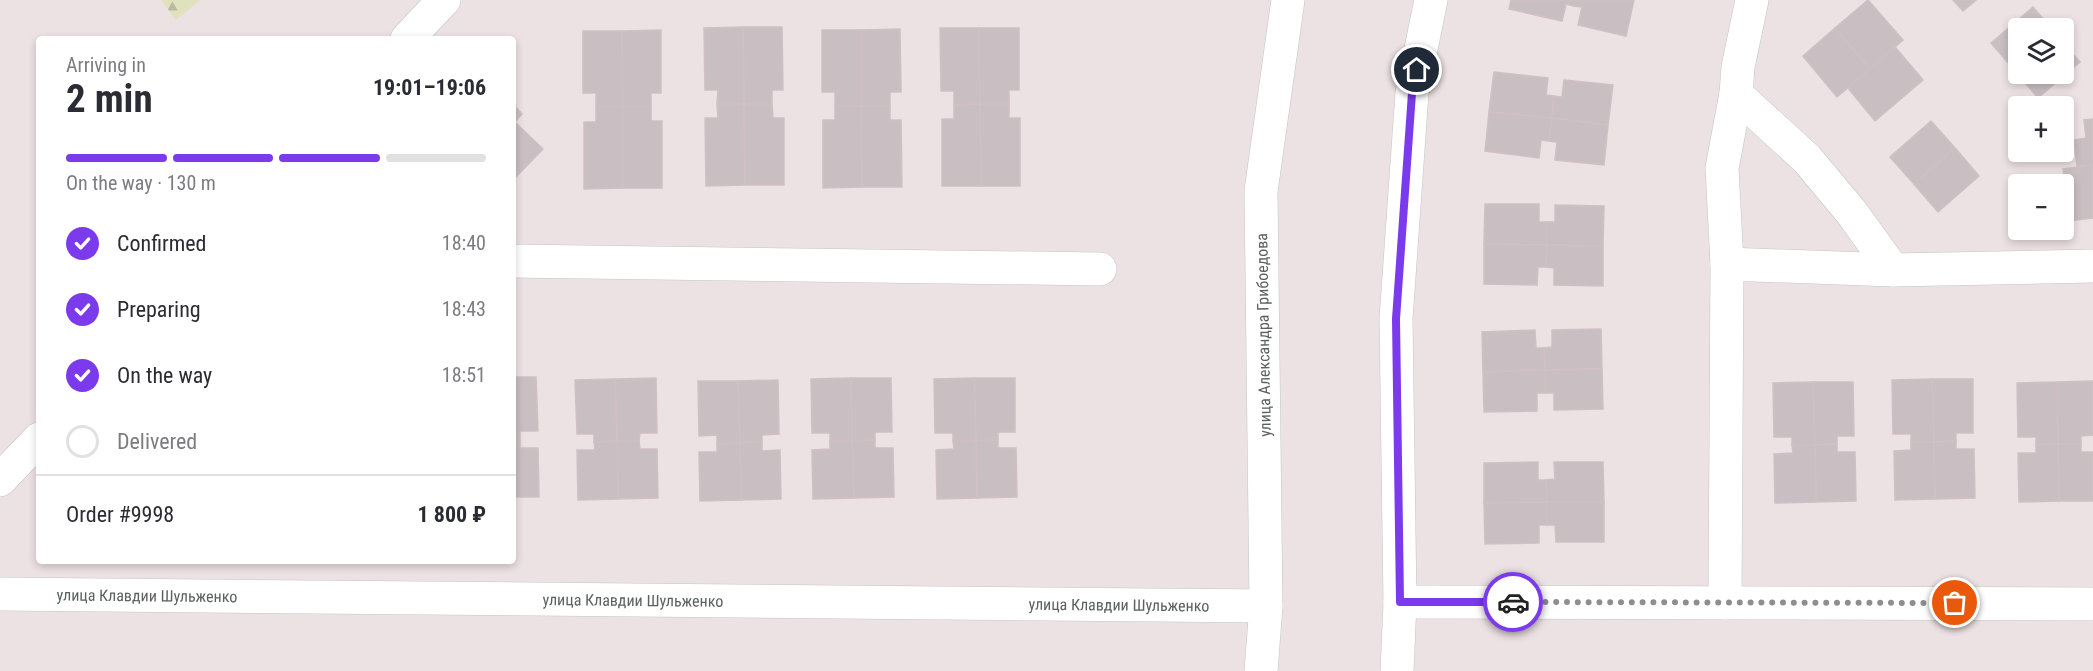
<!DOCTYPE html>
<html lang="en">
<head>
<meta charset="utf-8">
<style>
	:root { --surface:#fff; --page:#f2f2f3; --text:#2b2b33; --muted:#7c7c81; --line:#e1e1e2; --accent:#7c3aed }
	body { margin:0; font-family:"Roboto Condensed",sans-serif; background:var(--page); color:var(--text); height:100vh; display:flex; flex-direction:column; font-size:22px; white-space:nowrap }
	* { box-sizing:border-box; margin:0 }
	p { font-size:20px; color:var(--muted) }
	.icon { flex:none; width:33px; height:33px; fill:none; stroke:currentColor; stroke-width:2; stroke-linecap:round; stroke-linejoin:round }
	.map { position:relative; flex:1; overflow:hidden }
	.panel { position:absolute; left:36px; top:36px; width:480px; height:528px; display:flex; flex-direction:column; background:var(--surface); border-radius:6px; box-shadow:0 3px 9px #0003 }
	.panel>* { flex:none }
	.fabs { position:absolute; left:2008px; top:18px; display:grid; gap:12px }
	.fabs a { display:grid; place-items:center; width:66px; height:66px; border-radius:6px; background:var(--surface); box-shadow:0 3px 9px #0003; font-size:30px }
	.pin { position:absolute; display:grid; place-items:center; width:51px; height:51px; color:#fff; margin:-26px; border:3px solid #fff; border-radius:50%; box-shadow:0 2px 6px #0007 }
	.courier { position:absolute; display:grid; place-items:center; width:60px; height:60px; margin:-30px; border:4px solid #7c3aed; border-radius:50%; background:#fff; color:#222; box-shadow:0 2px 8px #0007 }
	.headline em { font-style:normal; font-weight:700 }
	.headline div { display:flex; flex-direction:column-reverse }
	.headline { display:flex; align-items:center; justify-content:space-between; height:102px; padding:0 30px }
	h1 { font-size:39px; font-weight:700; line-height:45px }
	.bar { display:grid; grid-template-columns:repeat(4,1fr); gap:9px 6px; align-content:center; height:72px; padding:0 30px }
	.bar i { height:8px; border-radius:4px; background:var(--line) }
	.bar .on { background:var(--accent) }
	.bar p { grid-column:span 4 }
	.line { display:flex; align-items:center; gap:15px; padding:0 30px; border-top:2px solid var(--line) }
	.line div { flex:1 }
	ol { padding:0 30px; list-style:none }
	li { display:flex; align-items:center; gap:18px; height:66px }
	li p { margin-inline-start:auto }
	li .icon { padding:6px; border-radius:50%; background:var(--accent); color:#fff; stroke-width:4 }
	li:last-child { color:var(--muted) }
	li i { width:33px; height:33px; border:3px solid var(--line); border-radius:50% }
	.map>svg:first-child { display:block }
	.forest { fill:url(#forest-firs) }
	.building { fill:#c9bfc2; stroke:#d0c0c4; stroke-width:1.5 }
	.lines { fill:none; stroke-linecap:round; stroke-linejoin:round }
	.street-casing { stroke:#c0c7c4; stroke-width:34 }
	.street { stroke:#fff; stroke-width:33 }
	.done { stroke:#8d8e8d; stroke-width:6; stroke-dasharray:0 10.8 }
	.route { stroke:#7c3aed; stroke-width:8 }
	.labels { text-anchor:middle; stroke-width:6; stroke-linejoin:round; paint-order:stroke }
	.street-label { font-size:16px; fill:#5a615e; stroke:#fff }
</style>
</head>
<body>
<div class="map">
<svg width="2093" height="671" viewBox="0 0 2093 671">
	<defs>
		<pattern id="forest-firs" width="22" height="20" patternUnits="userSpaceOnUse" patternTransform="scale(1.5)"><rect width="22" height="20" fill="#e0e2be"/><path d="M5 1l3.5 6h-7zM16 11l3.5 6h-7z" fill="#b9bb9e"/></pattern>
	</defs>
	<rect width="100%" height="100%" fill="#ece1e3"/>
	<!-- forest -->
	<polygon class="forest" points="161,0 200,0 176,20"/>
	<!-- building -->
	<g class="building">
		<polygon points="1511,0 1575,0 1574,6 1566,4 1562,21 1509,9"/>
		<polygon points="1575,0 1634,0 1626,36 1578,25 1582,7 1574,6"/>
		<polygon points="1868,0 1903,40 1870,69 1835,28"/>
		<polygon points="1953,0 1976,0 1963,11"/>
		<polygon points="2033,7 2051,28 2019,28 2019,67 2015,71 1991,43"/>
		<polygon points="743,27 782,27 783,90 772,90 772,104 744,104"/>
		<polygon points="743,27 744,104 717,104 718,90 705,90 704,28"/>
		<polygon points="940,28 979,28 980,104 954,105 954,91 941,91"/>
		<polygon points="979,28 1019,28 1019,90 1009,90 1009,104 980,104"/>
		<polygon points="1835,28 1870,69 1837,97 1803,56"/>
		<polygon points="900,29 901,92 890,92 890,106 861,106 861,30"/>
		<polygon points="661,30 661,93 651,93 651,107 623,107 622,31"/>
		<polygon points="822,30 861,30 861,106 835,106 835,92 822,92"/>
		<polygon points="583,31 622,31 623,107 596,107 596,93 583,93"/>
		<polygon points="2064,44 2080,62 2038,98 2015,71 2019,67 2019,74 2064,74"/>
		<polygon points="1895,47 1923,80 1875,121 1848,88"/>
		<polygon points="1494,72 1548,78 1546,95 1554,96 1552,118 1489,112"/>
		<polygon points="1564,80 1613,85 1608,125 1552,118 1554,96 1562,97"/>
		<polygon points="513,104 522,114 513,124"/>
		<polygon points="717,104 744,104 745,185 706,186 705,118 718,118"/>
		<polygon points="744,104 772,104 773,118 784,118 784,185 745,185"/>
		<polygon points="980,104 981,186 942,186 942,119 954,119 954,105"/>
		<polygon points="980,104 1009,104 1009,118 1020,118 1020,186 981,186"/>
		<polygon points="835,106 861,106 862,187 823,188 823,120 835,120"/>
		<polygon points="861,106 890,106 890,120 901,120 902,187 862,187"/>
		<polygon points="596,107 623,107 623,188 584,189 584,122 596,122"/>
		<polygon points="623,107 651,107 651,121 662,121 662,188 623,188"/>
		<polygon points="1489,112 1552,118 1549,141 1541,140 1539,158 1485,151"/>
		<polygon points="1552,118 1608,125 1604,165 1555,160 1557,142 1549,141"/>
		<polygon points="2093,119 2093,165 2077,167 2074,140 2086,138 2084,120"/>
		<polygon points="1931,121 1955,148 1914,184 1890,157"/>
		<polygon points="515,122 543,149 513,180 513,124"/>
		<polygon points="1955,148 1979,176 1938,212 1914,184"/>
		<polygon points="2093,165 2093,218 2069,221 2063,169"/>
		<polygon points="1485,204 1539,204 1539,222 1547,222 1547,245 1484,244"/>
		<polygon points="1555,205 1604,206 1603,246 1547,245 1547,222 1555,222"/>
		<polygon points="1484,244 1547,245 1546,267 1538,267 1537,285 1484,284"/>
		<polygon points="1547,245 1603,246 1603,286 1554,285 1554,268 1546,267"/>
		<polygon points="1601,329 1602,369 1545,370 1544,348 1552,347 1552,330"/>
		<polygon points="1535,330 1536,348 1544,348 1545,370 1483,372 1482,332"/>
		<polygon points="1602,369 1603,409 1554,410 1554,393 1545,393 1545,370"/>
		<polygon points="1545,370 1545,393 1537,393 1537,411 1484,412 1483,372"/>
		<polygon points="513,377 536,377 538,431 520,431 520,440 513,440"/>
		<polygon points="656,378 657,433 640,433 639,441 617,441 615,379"/>
		<polygon points="851,378 891,378 892,432 875,432 875,440 852,441"/>
		<polygon points="851,378 852,441 830,441 830,433 812,433 811,379"/>
		<polygon points="974,378 1015,378 1015,432 998,432 998,440 976,441"/>
		<polygon points="974,378 976,441 953,441 953,433 935,433 934,379"/>
		<polygon points="615,379 617,441 594,442 594,434 577,434 575,380"/>
		<polygon points="1932,379 1973,379 1973,433 1956,433 1956,441 1934,442"/>
		<polygon points="1932,379 1934,442 1911,442 1911,434 1893,434 1892,380"/>
		<polygon points="778,380 779,434 762,435 762,442 740,443 738,381"/>
		<polygon points="698,381 738,381 740,443 717,444 717,435 699,436"/>
		<polygon points="2093,381 2093,435 2081,436 2081,444 2058,444 2057,382"/>
		<polygon points="1813,382 1853,382 1854,436 1837,436 1837,444 1815,445"/>
		<polygon points="1813,382 1815,445 1792,445 1792,437 1774,437 1773,383"/>
		<polygon points="2057,382 2058,444 2036,445 2036,437 2018,437 2017,383"/>
		<polygon points="513,440 520,440 520,448 538,448 539,497 513,497"/>
		<polygon points="875,440 875,448 893,448 894,497 854,498 852,441"/>
		<polygon points="998,440 998,448 1016,448 1017,497 977,498 976,441"/>
		<polygon points="617,441 639,441 640,449 657,449 658,498 618,499"/>
		<polygon points="617,441 618,499 578,500 577,450 595,450 594,442"/>
		<polygon points="830,441 852,441 854,498 813,499 812,450 830,449"/>
		<polygon points="953,441 976,441 977,498 937,499 936,450 954,449"/>
		<polygon points="1956,441 1956,449 1974,449 1975,498 1935,499 1934,442"/>
		<polygon points="762,442 762,451 780,450 781,499 741,500 740,443"/>
		<polygon points="1911,442 1934,442 1935,499 1895,500 1894,451 1911,450"/>
		<polygon points="740,443 741,500 700,501 699,452 717,452 717,444"/>
		<polygon points="1837,444 1837,452 1855,452 1856,501 1816,502 1815,445"/>
		<polygon points="2058,444 2081,444 2081,452 2093,452 2093,501 2059,501"/>
		<polygon points="2058,444 2059,501 2019,502 2018,453 2036,453 2036,445"/>
		<polygon points="1792,445 1815,445 1816,502 1775,503 1774,454 1793,453"/>
		<polygon points="1538,462 1538,480 1546,480 1547,502 1484,503 1484,463"/>
		<polygon points="1554,462 1603,462 1604,502 1547,502 1546,480 1555,479"/>
		<polygon points="1547,502 1547,525 1539,525 1539,543 1485,544 1484,503"/>
		<polygon points="1547,502 1604,502 1604,542 1556,542 1555,525 1547,525"/>
	</g>
	<g class="lines">
		<defs>
			<g id="street">
				<polyline points="407,39 444,0"/>
				<polyline points="1736,94 1807,159 1852,213 1893,270"/>
				<polyline points="513,261 1100,269"/>
				<polyline points="1727,264 1893,270 2093,266"/>
				<polyline points="0,480 39,439"/>
				<path id="s1" d="M0 594 1266 606"/>
				<polyline points="1400,602 2093,604"/>
				<polyline points="1725,603 1727,264 1722,168 1736,94 1738,67 1752,0"/>
				<polyline points="1261,671 1266,606 1261,191 1288,0"/>
				<polyline points="1397,671 1400,602 1396,319 1412,93 1431,0"/>
			</g>
		</defs>
		<!-- street casing -->
		<use href="#street" class="street-casing"/>
		<!-- street -->
		<use href="#street" class="street"/>
	</g>
	<g class="lines">
		<!-- done -->
		<polyline class="done" points="1513,602 1955,603"/>
		<!-- route -->
		<polyline class="route" points="1417,70 1412,93 1396,319 1400,602 1513,602"/>
	</g>
	<g class="labels">
		<!-- street labels -->
		<g class="street-label">
			<text transform="translate(1263 335) rotate(-91)" y="6">улица Александра Грибоедова</text>
			<text dy="6" stroke="none"><textPath href="#s1" startOffset="147">улица Клавдии Шульженко</textPath></text>
			<text dy="6" stroke="none"><textPath href="#s1" startOffset="633">улица Клавдии Шульженко</textPath></text>
			<text dy="6" stroke="none"><textPath href="#s1" startOffset="1119">улица Клавдии Шульженко</textPath></text>
		</g>
	</g>
</svg>
<div class="fabs">
<a><svg class="icon" aria-label="layers" viewBox="0 0 24 24"><path d="M12 4l9 5-9 5-9-5zM3 14l9 5 9-5"/></svg></a>
<a>+</a>
<a>−</a>
</div>
<div class="pin" style="left:1955px;top:603px;background:#ea580c"><svg class="icon" aria-label="bag" viewBox="0 0 24 24"><path d="M5 8h14l-1 12H6zM9 8a3 3 0 0 1 6 0"/></svg></div>
<div class="pin" style="left:1417px;top:70px;background:#1f2937"><svg class="icon" aria-label="home" viewBox="0 0 24 24"><path d="M3 11l9-7 9 7M6 9v11h12V9"/></svg></div>
<div class="courier" style="left:1513px;top:602px"><svg class="icon" aria-label="car" viewBox="0 0 24 24"><path d="M5 17H2v-5l4-1 3-4h7l3 4 3 1v5h-3M9 17h6M6 11h13"/><circle cx="7" cy="17" r="2"/><circle cx="17" cy="17" r="2"/></svg></div>
<section class="panel">
<div class="headline"><div><h1>2 min</h1><p>Arriving in</p></div><em>19:01–19:06</em></div>
<div class="bar"><i class="on"></i><i class="on"></i><i class="on"></i><i></i><p>On the way · 130 m</p></div>
<ol>
<li><svg class="icon" aria-label="check" viewBox="0 0 24 24"><path d="M5 12l5 5 9-10"/></svg>Confirmed<p>18:40</p></li>
<li><svg class="icon" aria-label="check" viewBox="0 0 24 24"><path d="M5 12l5 5 9-10"/></svg>Preparing<p>18:43</p></li>
<li><svg class="icon" aria-label="check" viewBox="0 0 24 24"><path d="M5 12l5 5 9-10"/></svg>On the way<p>18:51</p></li>
<li><i></i>Delivered</li>
</ol>
<div class="line" style="height:78px"><div>Order #9998</div><b>1 800 ₽</b></div>
</section>
</div>
</body>
</html>
